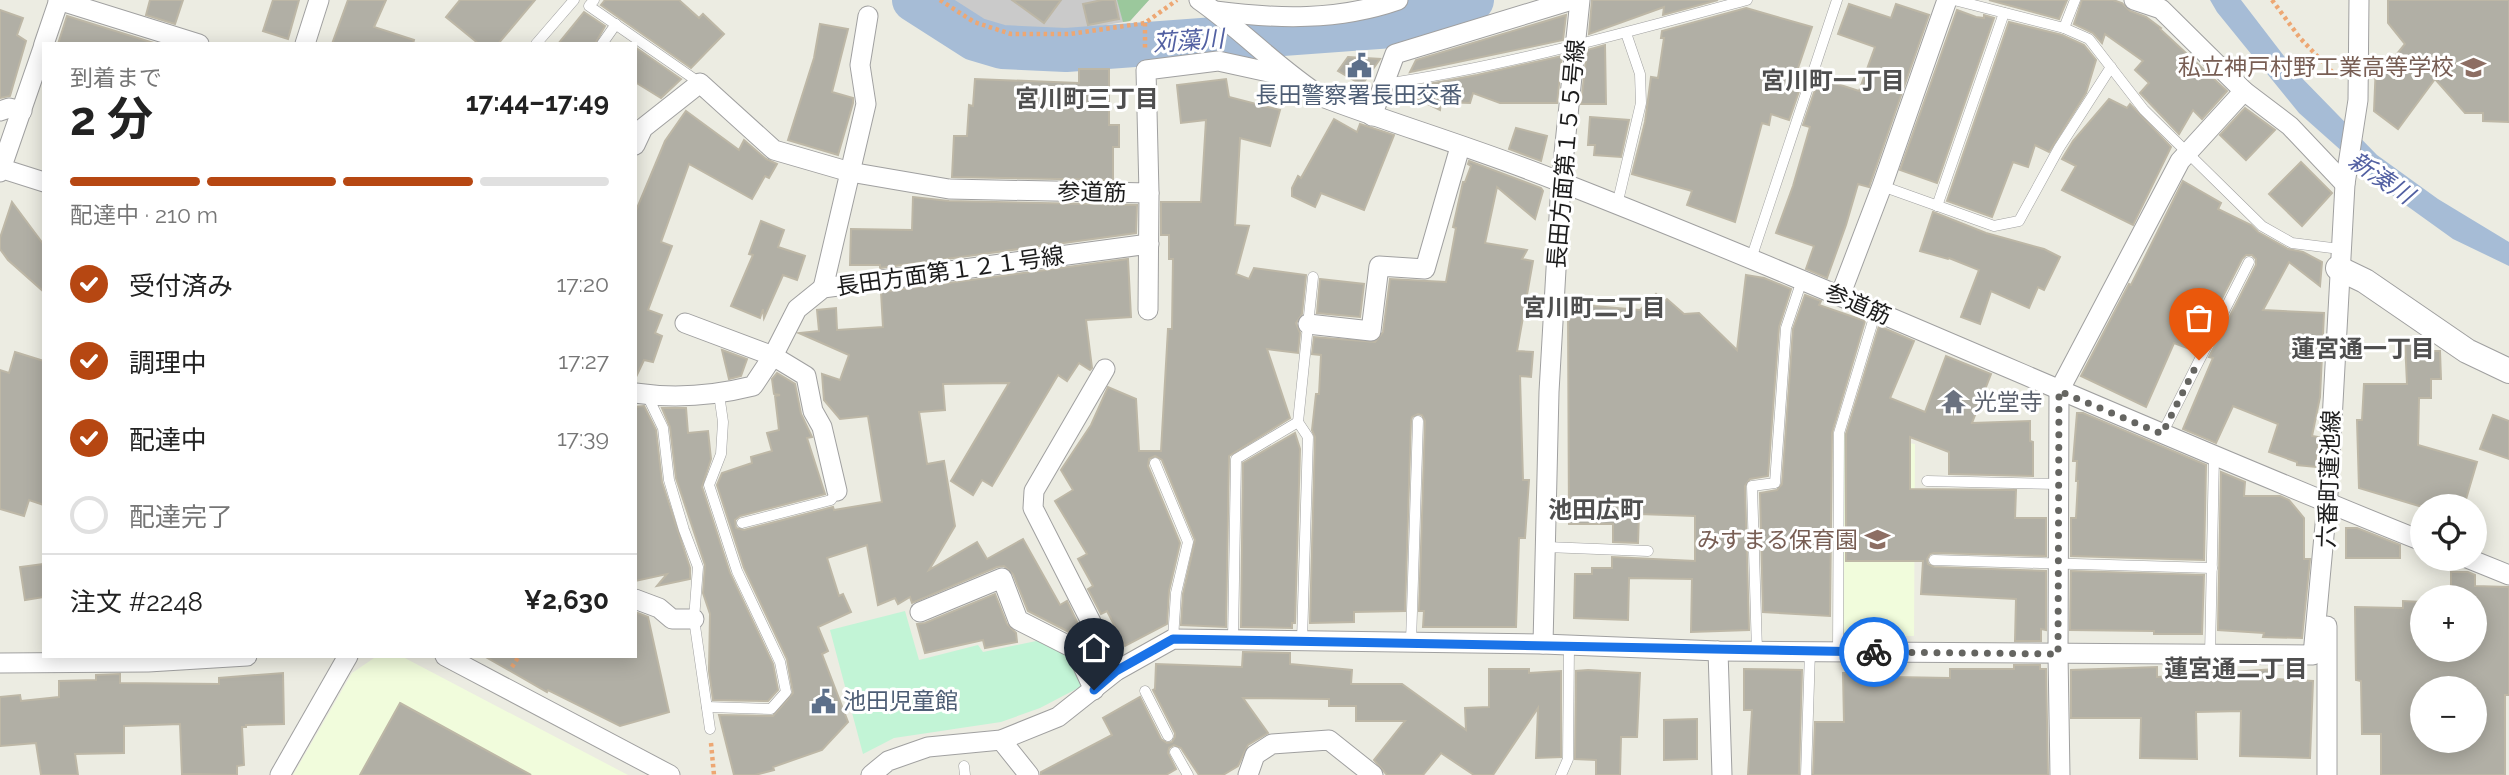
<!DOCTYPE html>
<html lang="ja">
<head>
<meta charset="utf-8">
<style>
	:root { --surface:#fff; --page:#f2f2f2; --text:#222; --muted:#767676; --line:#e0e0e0; --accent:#b64712 }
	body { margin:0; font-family:Raleway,"Noto Sans JP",sans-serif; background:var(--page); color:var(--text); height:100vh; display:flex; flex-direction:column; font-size:26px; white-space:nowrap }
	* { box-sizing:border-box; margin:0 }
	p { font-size:23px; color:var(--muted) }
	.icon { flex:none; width:38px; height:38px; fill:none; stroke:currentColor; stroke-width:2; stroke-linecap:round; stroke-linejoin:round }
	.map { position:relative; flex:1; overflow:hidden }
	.panel { position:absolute; left:42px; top:42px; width:595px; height:616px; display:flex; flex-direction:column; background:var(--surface); border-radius:0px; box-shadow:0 4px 18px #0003 }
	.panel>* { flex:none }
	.fabs { position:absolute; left:2410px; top:494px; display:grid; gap:14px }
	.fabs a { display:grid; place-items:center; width:77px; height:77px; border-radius:50%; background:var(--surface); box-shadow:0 4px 18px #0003; font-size:35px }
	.pin { position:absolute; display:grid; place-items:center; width:60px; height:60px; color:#fff; margin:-72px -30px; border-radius:50% 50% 50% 0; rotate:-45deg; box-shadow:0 0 7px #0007 }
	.pin .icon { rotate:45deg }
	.courier { position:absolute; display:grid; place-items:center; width:70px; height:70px; margin:-35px; border:5px solid #1a73e8; border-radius:50%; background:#fff; color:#222; box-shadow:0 2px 9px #0007 }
	.overview em { font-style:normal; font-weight:700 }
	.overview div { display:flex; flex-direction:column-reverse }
	.overview { display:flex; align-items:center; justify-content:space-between; height:119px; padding:0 28px }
	h1 { font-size:46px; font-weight:700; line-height:52px }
	.bar { display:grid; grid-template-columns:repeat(4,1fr); gap:10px 7px; align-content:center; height:84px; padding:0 28px }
	.bar i { height:9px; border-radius:5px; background:var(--line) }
	.bar .selected { background:var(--accent) }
	.bar p { grid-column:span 4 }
	.line { display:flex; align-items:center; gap:18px; padding:0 28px; border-top:2px solid var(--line) }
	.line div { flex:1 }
	ol { padding:0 28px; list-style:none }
	li { display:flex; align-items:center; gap:21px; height:77px }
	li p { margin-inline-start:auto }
	li .icon { padding:7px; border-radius:50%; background:var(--accent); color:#fff; stroke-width:4 }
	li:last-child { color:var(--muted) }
	li i { width:38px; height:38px; border:4px solid var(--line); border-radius:50% }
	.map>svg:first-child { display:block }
	.education { fill:#f1fcdc }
	.religious { fill:#cacaca }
	.forest { fill:#9bc89c }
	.park { fill:#c2f4d6 }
	.water { fill:#a6bcd6 }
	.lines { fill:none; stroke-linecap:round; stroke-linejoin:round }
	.river { stroke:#a6bcd6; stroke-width:44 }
	.building { fill:#b1afa5; stroke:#bdb7a6; stroke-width:2; fill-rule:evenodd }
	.service-casing { stroke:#a0a0a0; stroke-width:11 }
	.minor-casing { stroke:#a0a0a0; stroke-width:21 }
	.tertiary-casing { stroke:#a0a0a0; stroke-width:26 }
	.path { stroke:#eda773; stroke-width:4.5; stroke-dasharray:3.5 3.5; stroke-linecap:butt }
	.service { stroke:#fff; stroke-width:10 }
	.minor { stroke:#fff; stroke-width:19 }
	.tertiary { stroke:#fff; stroke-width:24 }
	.done { stroke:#656561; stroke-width:7; stroke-dasharray:0 12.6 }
	.route { stroke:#1a73e8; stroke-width:9 }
	.labels { text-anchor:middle; stroke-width:6; stroke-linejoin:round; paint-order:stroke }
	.education-label { font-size:23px; fill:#785e54; stroke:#fff; text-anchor:end }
	.service-label { font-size:23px; fill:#4e5e75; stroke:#fff }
	.street-label { font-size:23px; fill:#1c1c1c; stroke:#fff }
	.worship-label { font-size:23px; fill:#5b616d; stroke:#fff; text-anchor:start }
	.water-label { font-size:24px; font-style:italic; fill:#5260a2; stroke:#fff }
	.neighbourhood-label { font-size:24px; font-weight:bold; fill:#4f4f4f; stroke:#fff }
</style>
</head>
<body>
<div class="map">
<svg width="2509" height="775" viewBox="0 0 2509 775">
	<rect width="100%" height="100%" fill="#ecece2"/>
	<!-- education -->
	<g class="education">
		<polygon points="1844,433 1915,444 1914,636 1840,636"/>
		<polygon points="377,656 401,656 628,775 293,775 352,673"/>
	</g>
	<!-- religious -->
	<polygon class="religious" points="945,0 1149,0 1130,21 1070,31 1014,30 974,19"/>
	<!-- forest -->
	<polygon class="forest" points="1117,0 1149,0 1130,21 1123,22"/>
	<!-- park -->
	<polygon class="park" points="905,611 919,660 978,645 983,652 1041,640 1065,651 1082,686 1040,708 1001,722 894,738 863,754 830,630"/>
	<!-- water -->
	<polygon class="water" points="2210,0 2241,0 2297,73 2377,155 2438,199 2509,242 2509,266 2453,239 2389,193 2299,113 2217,12"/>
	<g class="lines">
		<!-- river -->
		<polyline class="river" points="914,0 975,39 1002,47 1066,50 1392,26 1472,0"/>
	</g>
	<!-- building -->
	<g class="building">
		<polygon points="150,0 183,0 175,24 146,15"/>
		<polygon points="273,0 299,0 288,39 263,31"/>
		<polygon points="348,0 386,0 374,27 414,40 413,44 332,44"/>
		<polygon points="460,0 535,0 498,44 479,44 446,17"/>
		<polygon points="605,0 679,0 699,18 703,14 724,34 691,68 601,5"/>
		<polygon points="1012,0 1061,0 1044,23"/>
		<polygon points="1102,0 1115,0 1119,19 1088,25 1083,4"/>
		<polygon points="1592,0 1718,0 1663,15 1664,7 1589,34"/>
		<polygon points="1989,0 2067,0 2059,19"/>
		<polygon points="2082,0 2113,0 2122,3 2130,11 2146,17 2161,28 2160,29 2227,91 2202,119 2193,110 2179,134 2140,93 2149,83 2135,70 2143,61 2105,34 2102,43 2093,33 2074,24"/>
		<polygon points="2388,0 2509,0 2509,122 2483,121 2483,113 2465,113 2435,79 2398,129 2374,111 2376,64 2384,70 2405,44 2388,23"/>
		<polygon points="1849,4 1891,18 1896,4 1929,15 1869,187 1858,184 1846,225 1827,278 1806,269 1814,246 1776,233 1793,186 1810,127 1803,125 1819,78 1859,91 1875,47 1838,34"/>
		<polygon points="1746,8 1812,27 1797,71 1805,74 1789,120 1771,114 1769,125 1762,123 1735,222 1687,205 1692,191 1632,174 1645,122 1651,77 1658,78 1664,38 1661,38 1662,31"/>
		<polygon points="0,10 23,18 17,35 26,41 10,96 0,98"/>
		<polygon points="1957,10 1976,17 1984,18 1984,15 1994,18 1937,183 1900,170"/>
		<polygon points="584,12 605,26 595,44 558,44"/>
		<polygon points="1566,15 1563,40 1410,72 1416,60"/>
		<polygon points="67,16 157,44 58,44"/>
		<polygon points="2009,22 2062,35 2084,45 2096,60 2086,93 2049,152 2035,145 2028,167 2013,162 1992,217 1947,201"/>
		<polygon points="820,24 848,29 832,92 853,98 853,103 838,155 788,140 814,58"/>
		<polygon points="1605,45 1606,104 1581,104 1587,50"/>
		<polygon points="635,47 681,79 661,98 635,82"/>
		<polygon points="1562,56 1557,103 1500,103 1473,93 1470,103 1441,102 1440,110 1401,91 1402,89 1477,75"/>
		<polygon points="1348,57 1380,59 1362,85 1338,71"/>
		<polygon points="1079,69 1109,69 1109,125 1119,125 1119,147 1113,147 1113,180 952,177 954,136 967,136 969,105 973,106 975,79 1079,83"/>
		<polygon points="1226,79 1229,97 1280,110 1270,146 1240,138 1235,225 1249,226 1236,274 1249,279 1254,268 1306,275 1302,314 1296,323 1300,333 1298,353 1267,349 1290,418 1229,456 1226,627 1181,625 1183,594 1195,540 1162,460 1155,456 1149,459 1148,466 1180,543 1169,591 1167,624 1125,646 1107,611 1101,614 1088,589 1093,586 1078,559 1087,554 1055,501 1073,490 1061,470 1091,425 1108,387 1136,399 1139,451 1161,451 1168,329 1172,329 1173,259 1169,259 1169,235 1161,235 1161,202 1201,202 1206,120 1181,123 1177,85"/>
		<polygon points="2109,99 2127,108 2130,104 2171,147 2133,225 2062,190 2076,166 2062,159 2073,141"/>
		<polygon points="2245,108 2275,130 2246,160 2220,135"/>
		<polygon points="686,111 739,150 744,140 766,159 777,164 769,178 765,176 752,199 689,164 661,242 672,246 648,310 662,315 655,333 662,336 653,362 644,360 635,379 635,213 665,141"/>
		<polygon points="1590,117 1629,120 1621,157 1594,155 1595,145 1588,145"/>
		<polygon points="1334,119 1357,132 1360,124 1394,135 1364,210 1321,193 1315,207 1292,196 1292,188 1298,176 1301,178"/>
		<polygon points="1516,128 1547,136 1541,161 1509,149"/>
		<polygon points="1469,161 1541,188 1543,191 1535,219 1497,187 1485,243 1527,250 1522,259 1533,261 1517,351 1533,352 1531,377 1520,376 1523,480 1529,480 1525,538 1519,538 1516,627 1423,627 1424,611 1419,611 1425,421 1422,415 1418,414 1412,417 1411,421 1405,611 1354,612 1354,622 1310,623 1315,437 1312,430 1316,394 1319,394 1321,355 1312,354 1314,337 1375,342 1383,332 1390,279 1446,282 1456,228 1453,227 1463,182 1465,182 1471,166 1468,164"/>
		<polygon points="2301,162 2332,193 2302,226 2269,194"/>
		<polygon points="2183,181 2221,203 2218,209 2251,225 2258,232 2288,249 2303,252 2322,262 2320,286 2289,262 2263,310 2324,313 2320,397 2312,436 2319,437 2316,467 2297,465 2297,462 2269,452 2278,424 2233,406 2216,443 2183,429 2213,358 2209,357 2256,265 2256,259 2252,255 2246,255 2242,259 2195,351 2174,343 2146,407 2081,376 2129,284 2131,285"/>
		<polygon points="913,197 949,201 1137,205 1136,233 880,268 880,265 850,265 851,229 912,230"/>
		<polygon points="12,202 44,245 44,292 8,260 0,249 0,238"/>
		<polygon points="1933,212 1986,233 2044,249 2060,257 2044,290 2038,287 2029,308 1991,291 1980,324 1961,317 1979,270 1949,258 1948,259 1920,251"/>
		<polygon points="761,221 784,230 778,247 805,256 797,280 783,275 764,318 763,309 760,318 731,306 753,255 749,254"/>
		<polygon points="1128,259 1131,317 1086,320 1092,368 1090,370 1079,363 1067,381 1058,375 992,486 982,480 973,495 951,481 1009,383 943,384 945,410 919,412 927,464 944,461 955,526 929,570 977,542 987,559 1023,539 1060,605 1067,601 1079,626 1069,632 1028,611 1013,574 1004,566 997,567 912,603 910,597 898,604 895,598 878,605 867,545 827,558 839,596 843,594 851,612 818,627 828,651 822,654 848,722 822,750 773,767 774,770 755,775 734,775 719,715 773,716 793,693 787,659 744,568 717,485 722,473 752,463 751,457 772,451 767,433 779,430 775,396 780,395 774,394 772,379 777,373 795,384 801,414 812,437 807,438 825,494 740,516 735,520 736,528 744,530 833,507 834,510 882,502 868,416 840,419 824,400 822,374 840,380 849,355 799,333 819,331 817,310 836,308 837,330 883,327 881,292"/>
		<polygon points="1746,275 1764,278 1791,289 1779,327 1768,476 1750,479 1745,486 1749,630 1691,632 1692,579 1629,578 1628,620 1574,618 1575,574 1592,574 1592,568 1612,568 1612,557 1695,561 1695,516 1639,514 1638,543 1613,542 1613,524 1569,524 1568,309 1583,310 1583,305 1640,310 1656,294 1664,302 1667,299 1684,314 1699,313 1737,350"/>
		<polygon points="1320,279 1364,284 1360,317 1317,313"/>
		<polygon points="1805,295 1821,301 1819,305 1865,321 1832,433 1830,616 1763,612 1760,493 1777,490 1782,484 1793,329"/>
		<polygon points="1879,326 1914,341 1890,398 1925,412 1946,356 1991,374 1972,423 2030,421 2030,441 2033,442 2033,476 1949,474 1949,452 1910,437 1910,489 2016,490 2015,518 2046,518 2046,556 1934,553 1930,554 1927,559 1928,564 1934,567 2046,571 2046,630 2041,629 2041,641 2015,641 2016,599 1921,594 1923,561 1846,561 1846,434"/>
		<polygon points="2425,340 2426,351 2440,351 2441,379 2431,379 2431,398 2419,398 2418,445 2477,462 2464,506 2419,506 2359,488 2357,420 2362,420 2364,384 2407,384 2405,341"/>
		<polygon points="722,350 747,359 741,376 729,379"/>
		<polygon points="15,352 44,361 44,505 29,500 24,516 0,509 0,370 9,373"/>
		<polygon points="644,406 656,430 662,482 690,568 690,579 657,586 667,574 635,581 635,407"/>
		<polygon points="662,408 686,408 688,433 708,431 711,459 702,487 730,573 773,664 778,690 768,701 713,700 709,671 710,614 703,593 705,565 676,478 670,427"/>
		<polygon points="2077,413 2083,413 2206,465 2204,560 2071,556 2071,518 2076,518 2078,481 2076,481 2077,461 2073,461"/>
		<polygon points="2493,415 2509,421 2509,459 2480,449"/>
		<polygon points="1295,433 1300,449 1295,623 1292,623 1292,628 1241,627 1243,463"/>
		<polygon points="2221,472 2245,482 2244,496 2280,496 2289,500 2304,518 2304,559 2310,559 2302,638 2263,637 2264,633 2218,630"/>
		<polygon points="2346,528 2357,528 2400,545 2400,558 2346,558"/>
		<polygon points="44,564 44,597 25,600 20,567"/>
		<polygon points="2071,571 2204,575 2202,634 2154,634 2154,631 2070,630"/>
		<path d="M2451 572H2468L2475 575V586L2509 587V695H2505V775H2381V734H2362L2361 681 2356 680 2355 607 2403 608V601L2422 602V649H2474V597H2451ZM2422 688H2474V740H2422Z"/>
		<polygon points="995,594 1007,624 1016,633 1017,642 985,648 983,640 925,653 917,624 925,623"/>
		<polygon points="635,612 648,617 669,712 620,726 548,690 547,692 484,656 635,656"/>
		<polygon points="1243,652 1290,653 1290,664 1352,670 1351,684 1402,684 1466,730 1465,708 1489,707 1489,669 1529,669 1529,673 1561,671 1561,757 1536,758 1538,708 1493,775 1474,775 1441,753 1423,775 1387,775 1374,760 1405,721 1356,721 1356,706 1329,706 1329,699 1243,698 1268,733 1248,745 1238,766 1223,775 1199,775 1181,748 1174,745 1169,748 1168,753 1176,769 1166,775 1041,775 1041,772 1112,735 1103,718 1140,697 1161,739 1167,743 1172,742 1175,737 1175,733 1153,690 1155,689 1156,664 1242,667"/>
		<polygon points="2014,665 2040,665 2040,669 2046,669 2048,775 1813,775 1815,722 1844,722 1843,673 1868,672 1868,674 1893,673 1893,677 1950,678 1950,669 2014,669"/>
		<polygon points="2157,667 2157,677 2275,669 2275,679 2313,681 2310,758 2240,756 2241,711 2196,712 2197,759 2140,758 2141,718 2071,718 2071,670"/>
		<polygon points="1744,669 1802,670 1799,775 1748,775 1752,710 1744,710"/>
		<polygon points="1588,670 1640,673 1637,737 1621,737 1620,775 1596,775 1596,760 1575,759 1576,671"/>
		<polygon points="283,673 284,724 246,725 246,727 242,727 244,765 237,766 237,775 182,774 180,724 124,726 124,753 75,754 78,775 41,775 36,743 0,746 0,697 20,695 21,701 59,697 59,681 96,680 96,675 120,674 120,683 219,684 219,678"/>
		<polygon points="400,703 531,775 360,775"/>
		<polygon points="1697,719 1697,759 1664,760 1664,720"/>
	</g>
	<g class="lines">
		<defs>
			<g id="service">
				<polyline points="594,0 589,6 700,83"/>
				<polyline points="1954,0 2064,28 2089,39 2144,110 2262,226 2292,243 2340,249"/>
				<polyline points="2064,28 2075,0"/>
				<polyline points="536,44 574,0"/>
				<polyline points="602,44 616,24"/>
				<path d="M1384 84C1507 66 1627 32 1747 0"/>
				<polyline points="1882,186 1994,226 2019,221 2059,148 2111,67"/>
				<polyline points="1617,205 1641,103 1640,74 1626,33"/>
				<polyline points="1937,206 2004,13"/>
				<polyline points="1751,259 1837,0"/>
				<polyline points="647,395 663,428 669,480 684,530 698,567 694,619 710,729"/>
				<polyline points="2162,434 2249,262"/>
				<polyline points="1155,463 1188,542 1176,593 1173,639"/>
				<polyline points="1927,481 2059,484"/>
				<polyline points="742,523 831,500 837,491"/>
				<polyline points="1546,547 1648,551"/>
				<polyline points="1934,560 2212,568"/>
				<polyline points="1233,640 1236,459 1298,422"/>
				<polyline points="1302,641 1308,437 1298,422 1313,277"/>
				<polyline points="1411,642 1418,421"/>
				<polyline points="1757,651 1752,486 1775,483 1786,328 1802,280"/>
				<polyline points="1838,652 1839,433 1876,311"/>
				<polyline points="2210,655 2214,456"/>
				<polyline points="1145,691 1168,736"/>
				<polyline points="707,707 771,709 786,692 780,662 737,571 709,485 721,454 723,422 719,394"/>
				<polyline points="1175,752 1188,775"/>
				<polyline points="964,766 965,775"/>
				<polyline points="1561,775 1568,759 1569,645"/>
				<polyline points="1806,775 1810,651"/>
			</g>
			<g id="minor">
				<polyline points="58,0 199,44"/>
				<path d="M1199 0C1242 30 1278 69 1322 97 1402 127 1484 151 1563 183 1852 296 2134 426 2422 541"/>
				<polyline points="2134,0 2161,9 2244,91 2290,126 2345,184"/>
				<path d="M1215 11C1277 19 1338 21 1398 0"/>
				<polyline points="44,44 59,0"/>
				<polyline points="305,44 319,0"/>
				<polyline points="0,111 9,108 22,111"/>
				<polyline points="1372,116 1395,54 1572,0"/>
				<polyline points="635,145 643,128 700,83 774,150 850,172 949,189 1149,193 1146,70 1218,61 1291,77"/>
				<polyline points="3,169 44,182"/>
				<polyline points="0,172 44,45"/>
				<polyline points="823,288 866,104 860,65 868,16"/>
				<polyline points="1840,296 1882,186 1947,0"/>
				<polyline points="1148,310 1149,193"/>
				<polyline points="685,323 773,356 806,376 813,411 822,427 837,491"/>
				<polyline points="1308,324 1371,331 1379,266 1425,269 1460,147"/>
				<polyline points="1105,369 1034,491 1033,508 1116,671"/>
				<path d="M635 393C676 399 713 396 753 386L773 356 797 309 823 288 1149 244"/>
				<polyline points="2327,512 2345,184 2358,100 2359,0"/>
				<polyline points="2467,558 2509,575"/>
				<polyline points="635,599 659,608 672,619 694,619"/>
				<polyline points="920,612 1002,578 1018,620 1075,649 1094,690"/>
				<polyline points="2327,626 2327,775"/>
				<polyline points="1543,644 1549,392 1561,182 1580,0"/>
				<polyline points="1718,651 1722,775"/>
				<polyline points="445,656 670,775"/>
				<polyline points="0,663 148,662 247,656"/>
				<polyline points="1001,740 1029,775"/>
				<polyline points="280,775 348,656"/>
				<polyline points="871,775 888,761 928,747 1001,740 1058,717 1116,671 1173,639 1543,644 1718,651 2313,655 2327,503"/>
				<polyline points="1248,775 1255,755 1272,744 1329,740 1373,775"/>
				<polyline points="2060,775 2058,654 2059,391 2180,161 2244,91"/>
			</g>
			<polyline id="tertiary" points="2338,268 2365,281 2467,351 2509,371"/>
		</defs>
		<!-- service casing -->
		<use href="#service" class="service-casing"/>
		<!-- minor casing -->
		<use href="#minor" class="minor-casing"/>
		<!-- tertiary casing -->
		<use href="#tertiary" class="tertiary-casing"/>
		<!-- path -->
		<g class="path">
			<polyline points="940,0 974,22 1011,34 1070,34 1145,23 1177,0"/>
			<polyline points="2272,0 2300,38 2337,77"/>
			<polyline points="1145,23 1145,50"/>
			<polyline points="512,667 519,656"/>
			<polyline points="711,743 714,775"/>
		</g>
		<!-- service -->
		<use href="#service" class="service"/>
		<!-- minor -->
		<use href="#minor" class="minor"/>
		<!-- tertiary -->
		<use href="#tertiary" class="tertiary"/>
	</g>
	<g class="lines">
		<!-- done -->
		<polyline class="done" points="1874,652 2058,654 2059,391 2162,434 2199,360"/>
		<!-- route -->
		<polyline class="route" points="1094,690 1116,671 1173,639 1874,652"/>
	</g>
	<!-- icons -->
	<defs>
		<symbol id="civic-bare" viewBox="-9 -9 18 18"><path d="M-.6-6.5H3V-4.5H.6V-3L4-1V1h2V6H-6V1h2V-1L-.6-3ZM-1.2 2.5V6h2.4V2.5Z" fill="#5c6f8a" stroke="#fff" stroke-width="2.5" paint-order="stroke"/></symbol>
		<symbol id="school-bare" viewBox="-9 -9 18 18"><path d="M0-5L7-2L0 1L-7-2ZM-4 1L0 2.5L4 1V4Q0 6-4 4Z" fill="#8d6e63" stroke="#fff" stroke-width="2.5" paint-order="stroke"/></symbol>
		<symbol id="temple-bare" viewBox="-9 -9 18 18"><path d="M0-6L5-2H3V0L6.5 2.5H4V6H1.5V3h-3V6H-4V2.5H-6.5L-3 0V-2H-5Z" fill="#6b7280" stroke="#fff" stroke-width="2.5" paint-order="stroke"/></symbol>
	</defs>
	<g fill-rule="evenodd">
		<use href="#civic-bare" x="1342" y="48" width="35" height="35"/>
		<use href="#school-bare" x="2456" y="50" width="35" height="35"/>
		<use href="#temple-bare" x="1936" y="384" width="35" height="35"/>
		<use href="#school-bare" x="1860" y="522" width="35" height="35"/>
		<use href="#civic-bare" x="806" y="684" width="35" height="35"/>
	</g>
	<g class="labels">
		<!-- education labels -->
		<g class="education-label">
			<text x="2454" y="75">私立神戸村野工業高等学校</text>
			<text x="1858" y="548">みすまる保育園</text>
		</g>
		<!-- service labels -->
		<g class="service-label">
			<text x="1359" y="103">長田警察署長田交番</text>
			<text x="843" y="709" text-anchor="start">池田児童館</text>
		</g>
		<!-- street labels -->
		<g class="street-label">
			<text transform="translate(1566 154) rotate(-85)" y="8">長田方面第１５５号線</text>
			<text transform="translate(1092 192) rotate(1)" y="8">参道筋</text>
			<text transform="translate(950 271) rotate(-8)" y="8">長田方面第１２１号線</text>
			<text transform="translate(1858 304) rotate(23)" y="8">参道筋</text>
			<text transform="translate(2329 479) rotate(-88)" y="8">六番町蓮池線</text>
		</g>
		<!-- worship labels -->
		<g class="worship-label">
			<text x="1974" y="410">光堂寺</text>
		</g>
		<!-- water labels -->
		<g class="water-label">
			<text transform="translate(1188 41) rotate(-4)" y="8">苅藻川</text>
			<text transform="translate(2381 178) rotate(34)" y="8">新湊川</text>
		</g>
		<!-- neighbourhood labels -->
		<g class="neighbourhood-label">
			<text x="1833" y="89">宮川町一丁目</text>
			<text x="1087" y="107">宮川町三丁目</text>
			<text x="1594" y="316">宮川町二丁目</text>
			<text x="2363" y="357">蓮宮通一丁目</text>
			<text x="1596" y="518">池田広町</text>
			<text x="2236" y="677">蓮宮通二丁目</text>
		</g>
	</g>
</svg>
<div class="fabs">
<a><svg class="icon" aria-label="locate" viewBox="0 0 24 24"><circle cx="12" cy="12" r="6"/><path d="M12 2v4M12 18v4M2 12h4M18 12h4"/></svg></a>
<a>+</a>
<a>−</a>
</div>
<div class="pin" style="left:2199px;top:360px;background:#ea580c"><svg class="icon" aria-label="bag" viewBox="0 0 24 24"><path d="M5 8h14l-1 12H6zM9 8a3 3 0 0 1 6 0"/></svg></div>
<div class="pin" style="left:1094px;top:690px;background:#1f2937"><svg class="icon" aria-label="home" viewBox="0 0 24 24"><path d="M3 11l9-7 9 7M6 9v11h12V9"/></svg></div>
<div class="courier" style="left:1874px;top:652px"><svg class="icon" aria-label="bike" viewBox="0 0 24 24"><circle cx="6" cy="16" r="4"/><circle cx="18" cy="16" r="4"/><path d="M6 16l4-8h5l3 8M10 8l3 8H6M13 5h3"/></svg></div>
<section class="panel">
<div class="overview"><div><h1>2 分</h1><p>到着まで</p></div><em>17:44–17:49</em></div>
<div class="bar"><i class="selected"></i><i class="selected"></i><i class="selected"></i><i></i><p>配達中 · 210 m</p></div>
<ol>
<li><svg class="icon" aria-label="check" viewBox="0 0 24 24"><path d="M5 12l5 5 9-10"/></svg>受付済み<p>17:20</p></li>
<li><svg class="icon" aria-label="check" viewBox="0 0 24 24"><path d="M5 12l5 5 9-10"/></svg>調理中<p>17:27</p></li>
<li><svg class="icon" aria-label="check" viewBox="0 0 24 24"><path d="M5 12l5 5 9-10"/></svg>配達中<p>17:39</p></li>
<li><i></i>配達完了</li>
</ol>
<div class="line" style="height:91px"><div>注文 #2248</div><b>¥2,630</b></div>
</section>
</div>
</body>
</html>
